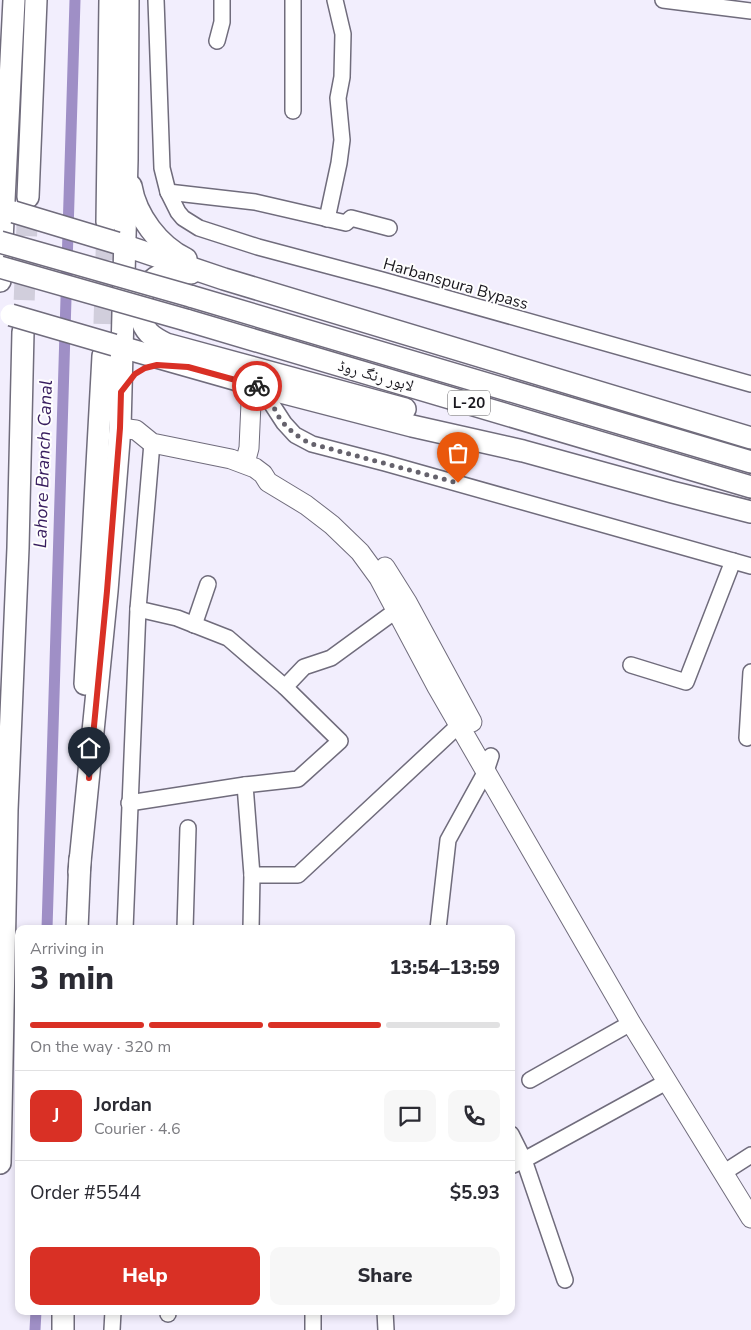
<!DOCTYPE html>
<html lang="en">
<head>
<meta charset="utf-8">
<style>
	:root { --surface:#fff; --page:#f7f7f7; --text:#2b2b33; --muted:#7c7c81; --line:#e1e1e2; --accent:#d93025 }
	body { margin:0; font-family:"Nunito Sans","Noto Naskh Arabic",sans-serif; background:var(--page); color:var(--text); height:100vh; display:flex; flex-direction:column; font-size:19px; white-space:nowrap }
	* { box-sizing:border-box; margin:0 }
	p { font-size:16px; color:var(--muted) }
	.icon { flex:none; width:28px; height:28px; fill:none; stroke:currentColor; stroke-width:2; stroke-linecap:round; stroke-linejoin:round }
	.map { position:relative; flex:1; overflow:hidden }
	.sheet { position:absolute; left:15px; top:925px; width:500px; height:390px; display:flex; flex-direction:column; background:var(--surface); border-radius:10px; box-shadow:0 2px 8px #0003 }
	.sheet>* { flex:none }
	.pin { position:absolute; display:grid; place-items:center; width:42px; height:42px; color:#fff; margin:-51px -21px; border-radius:50% 50% 50% 0; rotate:-45deg; box-shadow:0 0 5px #0007 }
	.pin .icon { rotate:45deg }
	.courier { position:absolute; display:grid; place-items:center; width:50px; height:50px; margin:-25px; border:4px solid #d93025; border-radius:50%; background:#fff; color:#222; box-shadow:0 1px 6px #0007 }
	.overview em { font-style:normal; font-weight:800 }
	.overview div { display:flex; flex-direction:column-reverse }
	.overview { display:flex; align-items:center; justify-content:space-between; height:85px; padding:0 15px }
	h1 { font-size:32px; font-weight:800; line-height:38px }
	.bar { display:grid; grid-template-columns:repeat(4,1fr); gap:8px 5px; align-content:center; height:60px; padding:0 15px }
	.bar i { height:6px; border-radius:4px; background:var(--line) }
	.bar .current { background:var(--accent) }
	.bar p { grid-column:span 4 }
	.line { display:flex; align-items:center; gap:12px; padding:0 15px; border-top:1px solid var(--line) }
	.line div { flex:1 }
	.round { display:grid; place-items:center; flex:none; width:52px; height:52px; border-radius:10px; background:var(--page) }
	.cta { display:flex; gap:10px; margin-top:auto; padding:10px 15px }
	.cta a { flex:1; height:58px; border-radius:10px; background:var(--accent); color:#fff; font-size:20px; font-weight:800; line-height:58px; text-align:center }
	.cta a+a { background:var(--page); color:var(--text) }
	.map>svg:first-child { display:block }
	.lines { fill:none; stroke-linecap:round; stroke-linejoin:round }
	.canal { stroke:#9f8fc6; stroke-width:11 }
	.highway-tunnel { stroke:#d1cedc; stroke-width:21; stroke-dasharray:21 11; stroke-linecap:butt }
	.minor-casing { stroke:#706c7c; stroke-width:18 }
	.major-casing { stroke:#706c7c; stroke-width:21 }
	.highway-casing { stroke:#706c7c; stroke-width:24 }
	.minor { stroke:#fff; stroke-width:15 }
	.major { stroke:#fff; stroke-width:19 }
	.highway { stroke:#fff; stroke-width:21 }
	.highway-bridge-casing { stroke:#706c7c; stroke-width:24; stroke-linecap:butt }
	.highway-bridge { stroke:#fff; stroke-width:21 }
	.done { stroke:#65626c; stroke-width:5; stroke-dasharray:0 9 }
	.route { stroke:#d93025; stroke-width:6 }
	.labels { text-anchor:middle; stroke-width:4; stroke-linejoin:round; paint-order:stroke }
	.shield { fill:#fefefe; stroke:#5e5c61; stroke-width:1 }
	.shield-label { font-size:15px; font-weight:bold; fill:#19171e }
	.street-label { font-size:16px; fill:#19171e; stroke:#fefefe }
	.water-label { font-size:18px; font-style:italic; fill:#371c5e; stroke:#fefefe }
</style>
</head>
<body>
<div class="map">
<svg width="751" height="1330" viewBox="0 0 751 1330">
	<rect width="100%" height="100%" fill="#f2eefd"/>
	<g class="lines">
		<!-- canal -->
		<g class="canal">
			<polyline points="47,929 75,0"/>
			<polyline points="35,1330 36,1311"/>
		</g>
		<!-- highway-tunnel -->
		<g class="highway-tunnel">
			<polyline points="23,332 28,197"/>
			<polyline points="103,356 107,223"/>
		</g>
		<defs>
			<g id="minor">
				<polyline points="156,0 162,168 168,192 178,212 183,218 199,228 258,247 382,280 751,384"/>
				<polyline points="663,0 751,11"/>
				<polyline points="217,41 222,22 222,0"/>
				<polyline points="293,111 293,0"/>
				<polyline points="168,192 255,202 346,223 351,218 389,228"/>
				<polyline points="327,219 339,163 342,140 338,98 342,77 343,34 335,0"/>
				<polyline points="273,390 271,403 284,423 295,435 312,444 385,463 751,566"/>
				<polyline points="138,609 177,618 228,638 285,687"/>
				<polyline points="194,625 208,584"/>
				<polyline points="631,665 686,682 733,561"/>
				<polyline points="747,738 751,672"/>
				<polyline points="129,803 245,785"/>
				<polyline points="252,875 245,785 298,779 340,741 285,687 304,667 331,658 405,604"/>
				<polyline points="125,929 138,609 152,443"/>
				<polyline points="185,929 188,828"/>
				<polyline points="251,929 252,875 298,875 459,725 465,717"/>
				<polyline points="438,929 448,840 486,771 491,756"/>
				<polyline points="530,1080 631,1023"/>
				<polyline points="511,1134 524,1160 565,1280"/>
				<polyline points="511,1166 524,1160 668,1081"/>
				<polyline points="723,1173 751,1155"/>
				<polyline points="385,1311 386,1330"/>
				<polyline points="168,1314 168,1311"/>
				<polyline points="112,1330 113,1311"/>
				<polyline points="313,1330 313,1311"/>
			</g>
			<g id="major">
				<polyline points="242,382 251,403 249,448 245,463"/>
				<polyline points="120,428 136,430 152,443 231,459 255,468 263,474 268,482 306,505 332,525 360,552 379,578 437,687 631,1023 751,1218"/>
				<polyline points="385,567 407,602 472,722"/>
			</g>
			<g id="highway">
				<path d="M131 186C136 216 159 246 186 259"/>
				<polyline points="28,197 36,0"/>
				<polyline points="107,222 110,0"/>
				<polyline points="117,243 224,279 751,438"/>
				<path d="M191 273C182 272 172 271 163 274 140 282 132 315 149 333 154 338 160 341 166 344L405 409"/>
				<polyline points="0,281 14,0"/>
				<polyline points="190,296 751,462"/>
				<polyline points="186,320 751,487"/>
				<polyline points="114,345 273,390 412,426 523,451 672,492 751,512"/>
				<polyline points="85,684 103,356"/>
				<polyline points="79,872 107,591 120,428 127,160 128,0"/>
				<polyline points="77,929 80,859"/>
				<polyline points="0,1163 7,810 18,548 23,332"/>
				<polyline points="63,1330 63,1311"/>
			</g>
		</defs>
		<!-- minor casing -->
		<use href="#minor" class="minor-casing"/>
		<!-- major casing -->
		<use href="#major" class="major-casing"/>
		<!-- highway casing -->
		<use href="#highway" class="highway-casing"/>
		<!-- minor -->
		<use href="#minor" class="minor"/>
		<!-- major -->
		<use href="#major" class="major"/>
		<!-- highway -->
		<use href="#highway" class="highway"/>
		<defs>
			<g id="highway-bridge">
				<polyline points="14,212 117,243"/>
				<polyline points="0,242 190,296"/>
				<polyline points="0,267 186,320"/>
				<polyline points="11,315 114,345"/>
			</g>
		</defs>
		<!-- highway-bridge casing -->
		<use href="#highway-bridge" class="highway-bridge-casing"/>
		<!-- highway-bridge -->
		<use href="#highway-bridge" class="highway-bridge"/>
	</g>
	<g class="lines">
		<!-- done -->
		<path class="done" d="M257 386 273 390C267 413 293 436 312 444L458 483"/>
		<!-- route -->
		<polyline class="route" points="89,778 107,591 120,428 121,392 135,374 145,368 157,365 188,367 257,386"/>
	</g>
	<g class="labels">
		<!-- shield labels -->
		<rect class="shield" x="448" y="390.5" width="42" height="25" rx="4"/>
		<g class="shield-label">
			<text x="469" y="408">L-20</text>
		</g>
		<!-- street labels -->
		<g class="street-label">
			<text transform="translate(456 283) rotate(16)" y="6">Harbanspura Bypass</text>
			<text transform="translate(376 375) rotate(16)" y="6">لاہور رنگ روڈ</text>
		</g>
		<!-- water labels -->
		<g class="water-label">
			<text transform="translate(43 464) rotate(-88)" y="6">Lahore Branch Canal</text>
		</g>
	</g>
</svg>
<div class="pin" style="left:458px;top:483px;background:#ea580c"><svg class="icon" aria-label="bag" viewBox="0 0 24 24"><path d="M5 8h14l-1 12H6zM9 8a3 3 0 0 1 6 0"/></svg></div>
<div class="pin" style="left:89px;top:778px;background:#1f2937"><svg class="icon" aria-label="home" viewBox="0 0 24 24"><path d="M3 11l9-7 9 7M6 9v11h12V9"/></svg></div>
<div class="courier" style="left:257px;top:386px"><svg class="icon" aria-label="bike" viewBox="0 0 24 24"><circle cx="6" cy="16" r="4"/><circle cx="18" cy="16" r="4"/><path d="M6 16l4-8h5l3 8M10 8l3 8H6M13 5h3"/></svg></div>
<section class="sheet">
<div class="overview"><div><h1>3 min</h1><p>Arriving in</p></div><em>13:54–13:59</em></div>
<div class="bar"><i class="current"></i><i class="current"></i><i class="current"></i><i></i><p>On the way · 320 m</p></div>
<div class="line" style="height:90px"><b class="round" style="background:var(--accent);color:#fff">J</b><div><b>Jordan</b><p>Courier · 4.6</p></div><a class="round"><svg class="icon" aria-label="chat" viewBox="0 0 24 24"><path d="M4 5h16v11H9l-5 4z"/></svg></a><a class="round"><svg class="icon" aria-label="phone" viewBox="0 0 24 24"><path d="M5 4h4l2 5-3 2q2 4 5 5l2-3 5 2v4C11 20 4 13 5 4z"/></svg></a></div>
<div class="line" style="height:65px"><div>Order #5544</div><b>$5.93</b></div>
<div class="cta"><a>Help</a><a>Share</a></div>
</section>
</div>
</body>
</html>
